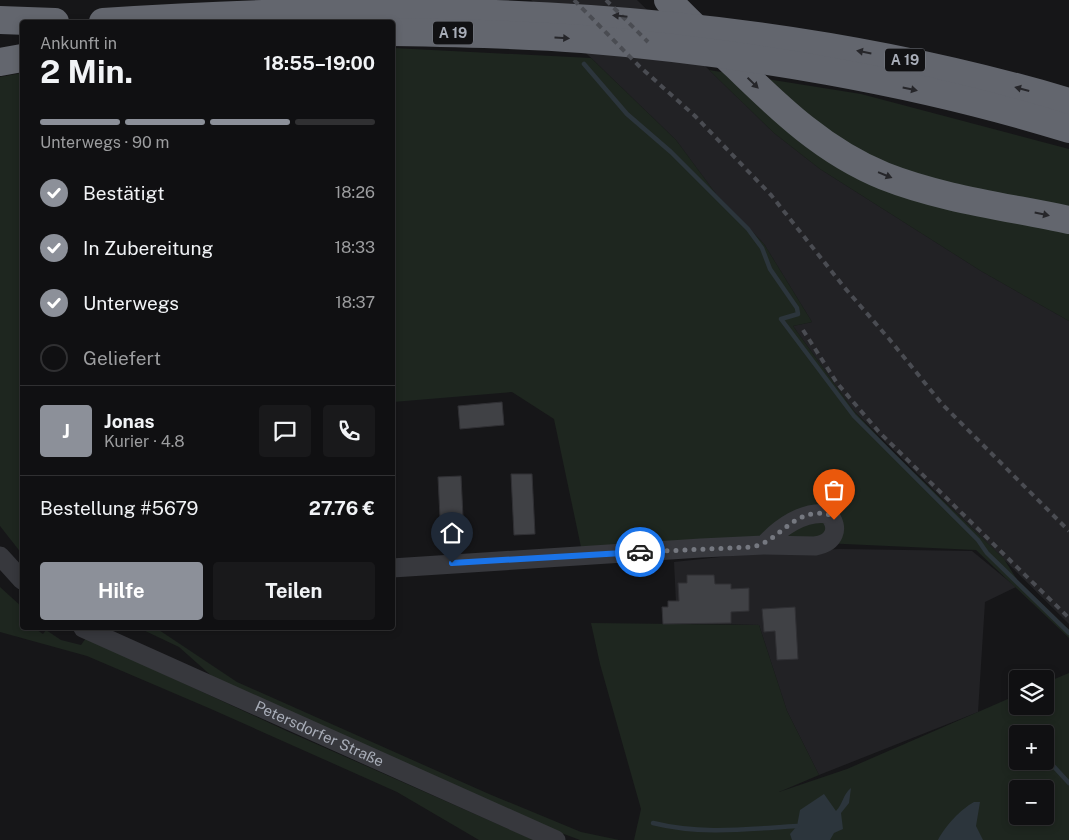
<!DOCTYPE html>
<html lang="de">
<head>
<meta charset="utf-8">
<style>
	:root { --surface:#101012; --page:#19191b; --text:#f1f3f6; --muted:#9c9d9f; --line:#303032; --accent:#8c9099 }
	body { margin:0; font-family:"Public Sans",sans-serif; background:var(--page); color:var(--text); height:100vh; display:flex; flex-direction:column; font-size:19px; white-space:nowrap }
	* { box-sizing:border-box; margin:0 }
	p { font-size:16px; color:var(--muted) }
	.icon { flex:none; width:28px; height:28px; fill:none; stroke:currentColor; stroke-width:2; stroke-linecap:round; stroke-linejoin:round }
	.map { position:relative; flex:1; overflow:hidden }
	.drawer { position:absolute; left:20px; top:20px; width:375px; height:610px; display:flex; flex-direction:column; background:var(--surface); border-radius:5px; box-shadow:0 2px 8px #0003,0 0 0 1px var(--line) }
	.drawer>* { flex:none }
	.buttons { position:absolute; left:1009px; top:670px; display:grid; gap:10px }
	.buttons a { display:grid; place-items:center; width:45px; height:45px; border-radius:5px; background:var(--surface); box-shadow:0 2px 8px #0003,0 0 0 1px var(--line); font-size:25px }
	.pin { position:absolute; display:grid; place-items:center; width:42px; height:42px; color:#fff; margin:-51px -21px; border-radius:50% 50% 50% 0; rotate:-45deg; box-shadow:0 0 5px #0007 }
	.pin .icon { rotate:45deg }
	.courier { position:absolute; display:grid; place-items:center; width:50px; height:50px; margin:-25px; border:4px solid #1a73e8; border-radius:50%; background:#fff; color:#222; box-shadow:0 1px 6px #0007 }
	.head em { font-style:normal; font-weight:700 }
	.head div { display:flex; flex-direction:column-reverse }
	.head { display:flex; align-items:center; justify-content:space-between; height:85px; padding:0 20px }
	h1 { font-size:32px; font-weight:700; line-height:38px }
	.bar { display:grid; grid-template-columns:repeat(4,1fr); gap:8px 5px; align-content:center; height:60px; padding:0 20px }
	.bar i { height:6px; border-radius:4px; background:var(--line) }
	.bar .on { background:var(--accent) }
	.bar p { grid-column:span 4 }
	.line { display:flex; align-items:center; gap:12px; padding:0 20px; border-top:1px solid var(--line) }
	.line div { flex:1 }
	.round { display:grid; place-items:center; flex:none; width:52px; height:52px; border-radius:5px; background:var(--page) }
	ol { padding:0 20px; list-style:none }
	li { display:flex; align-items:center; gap:15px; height:55px }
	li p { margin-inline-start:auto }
	li .icon { padding:5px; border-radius:50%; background:var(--accent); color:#fff; stroke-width:4 }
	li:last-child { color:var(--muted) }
	li i { width:28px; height:28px; border:2px solid var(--line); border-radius:50% }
	.button { display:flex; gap:10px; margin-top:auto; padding:10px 20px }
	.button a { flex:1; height:58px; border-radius:5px; background:var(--accent); color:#fff; font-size:20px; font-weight:700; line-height:58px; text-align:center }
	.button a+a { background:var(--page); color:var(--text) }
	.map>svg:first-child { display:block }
	.built { fill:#222225 }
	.green { fill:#1e261f; fill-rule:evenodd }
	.water { fill:#2c353c }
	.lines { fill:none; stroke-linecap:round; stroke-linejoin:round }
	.stream { stroke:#2c353c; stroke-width:4.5 }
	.building { fill:#404145; stroke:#303034 }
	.minor { stroke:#37383d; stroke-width:19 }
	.highway { stroke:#63666e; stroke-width:28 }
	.rail { stroke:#4a4c52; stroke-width:4; stroke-dasharray:6 5; stroke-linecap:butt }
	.oneway { fill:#26262a }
	.done { stroke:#757880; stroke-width:5; stroke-dasharray:0 9 }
	.route { stroke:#1a73e8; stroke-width:6 }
	.labels { text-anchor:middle; stroke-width:5; stroke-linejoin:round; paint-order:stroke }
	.shield { fill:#111113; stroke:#7b7e86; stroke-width:1 }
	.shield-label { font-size:14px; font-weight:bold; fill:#a8adb8 }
	.street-label { font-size:15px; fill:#a8adb8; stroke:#111113 }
</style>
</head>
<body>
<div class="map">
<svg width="1069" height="840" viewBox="0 0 1069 840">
	<rect width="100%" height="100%" fill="#161618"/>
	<!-- built -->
	<g class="built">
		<polygon points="531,0 637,0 774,133 820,169 981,271 1069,321 1069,624 854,411 793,326 812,322 764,244 716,194 676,140"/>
		<polygon points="840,549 972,551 1016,587 985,602 978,712 819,775 787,711 759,625 677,623 674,562 748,554"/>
	</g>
	<!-- green -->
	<g class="green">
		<polygon points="393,48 591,58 676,140 716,194 764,244 812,322 793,326 854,411 890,449 1004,559 1021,586 1069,630 1069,638 976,550 737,539 581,547 554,419 512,392 393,402"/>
		<polygon points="709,70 861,94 1069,149 1069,321 981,271 820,169 774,133"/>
		<polygon points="22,73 22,554 0,526 0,77"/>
		<polygon points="0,587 22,607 19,611 22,614 22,628 34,628 43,634 46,630 61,640 81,645 86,638 289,732 534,840 479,840 397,792 211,709 87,656 0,632"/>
		<path d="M591 623 759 625 787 711 819 775 779 792 847 769 1017 695 1018 706H1045V683L1069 673V840H634L641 809 600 664ZM1018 734H1045V761H1018ZM1018 789H1045V816H1018Z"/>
		<polygon points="139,628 156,628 237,682 489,794 581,832 619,840 580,840 521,818 215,679 179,647"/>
	</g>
	<!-- water -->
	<g class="water">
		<path d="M851 788 849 803 841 813 843 829 834 833 830 840H792L790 834 797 826 800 810 824 794 836 811C843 804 843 794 851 788Z"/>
		<path d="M974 802H980L976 826 983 840H938C945 826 961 809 974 802Z"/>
	</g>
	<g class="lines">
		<!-- stream -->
		<g class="stream">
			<polyline points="584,64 627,114 671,152 748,229 762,248 770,269 797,308 798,314 781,319 854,416 978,540 987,553 1069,633"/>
			<polyline points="1014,742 1018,743"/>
			<polyline points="1045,757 1069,783"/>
			<path d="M653 823C701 835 748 829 797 826"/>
		</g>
	</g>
	<!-- building -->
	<g class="building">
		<polygon points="502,402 504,425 460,429 458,406"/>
		<polygon points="511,474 532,474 535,534 514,535"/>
		<polygon points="461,476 464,537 441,538 438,477"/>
		<polygon points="687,575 714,575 715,584 731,584 731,589 749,588 749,611 731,612 731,623 663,624 662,607 668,607 668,601 679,601 678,583 687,583"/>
		<polygon points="795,607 798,659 777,660 775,631 764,632 762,609"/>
	</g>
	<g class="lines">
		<!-- minor -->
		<g class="minor">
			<polyline points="0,556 22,580"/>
			<path d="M392 568 701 548 764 545 815 546C834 543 841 528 828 514 804 510 779 528 764 545"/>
			<path id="s1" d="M83 628 556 840"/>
		</g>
		<!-- highway -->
		<g class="highway">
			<path d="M668 0C689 23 713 44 736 66 781 110 825 152 884 176 942 199 1008 207 1069 220"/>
			<polyline points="0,20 55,22"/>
			<path d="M103 22C427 0 756 9 1069 102"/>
			<path d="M392 32C456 33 519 34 582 39 741 52 916 81 1069 129"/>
			<polyline points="0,62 22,58"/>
		</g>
		<!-- rail -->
		<g class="rail">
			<polyline points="574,0 639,66 695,116 771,195 844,287 890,340 942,404 1069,531"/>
			<polyline points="606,0 648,42"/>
			<polyline points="803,330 837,383 879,432 1069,618"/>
		</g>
	</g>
	<!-- one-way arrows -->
	<defs><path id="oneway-solid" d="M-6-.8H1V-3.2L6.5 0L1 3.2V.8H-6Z" transform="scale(1.25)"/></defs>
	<g class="oneway">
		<use href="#oneway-solid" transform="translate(620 16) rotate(-174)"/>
		<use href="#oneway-solid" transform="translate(562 38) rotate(3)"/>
		<use href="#oneway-solid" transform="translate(864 52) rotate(-169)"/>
		<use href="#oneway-solid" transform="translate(753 83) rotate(44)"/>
		<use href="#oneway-solid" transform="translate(910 89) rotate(12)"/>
		<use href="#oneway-solid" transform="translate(1022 89) rotate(-165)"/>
		<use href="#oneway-solid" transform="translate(885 175) rotate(22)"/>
		<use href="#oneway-solid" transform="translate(1042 214) rotate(12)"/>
	</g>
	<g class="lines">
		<!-- done -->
		<path class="done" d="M640 552 752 547C780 542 792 508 828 514L834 520"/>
		<!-- route -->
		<polyline class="route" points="452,563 640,552"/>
	</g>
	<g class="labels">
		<!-- shield labels -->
		<g class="shield">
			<rect x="433" y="21.5" width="40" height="23" rx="4"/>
			<rect x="885" y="48.5" width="40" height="23" rx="4"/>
		</g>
		<g class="shield-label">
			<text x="453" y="38">A 19</text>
			<text x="905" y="65">A 19</text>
		</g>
		<!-- street labels -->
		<g class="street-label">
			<text dy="5" stroke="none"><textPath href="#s1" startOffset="259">Petersdorfer Straße</textPath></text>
		</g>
	</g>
</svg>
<div class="buttons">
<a><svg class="icon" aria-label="layers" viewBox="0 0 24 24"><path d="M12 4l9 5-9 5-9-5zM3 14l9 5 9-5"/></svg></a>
<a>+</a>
<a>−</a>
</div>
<div class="pin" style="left:834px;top:520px;background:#ea580c"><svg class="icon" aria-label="bag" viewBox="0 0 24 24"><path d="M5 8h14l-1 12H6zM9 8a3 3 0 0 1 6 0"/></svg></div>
<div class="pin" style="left:452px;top:563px;background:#1f2937"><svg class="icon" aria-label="home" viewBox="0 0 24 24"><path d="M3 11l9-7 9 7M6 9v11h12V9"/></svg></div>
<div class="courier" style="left:640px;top:552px"><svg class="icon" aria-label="car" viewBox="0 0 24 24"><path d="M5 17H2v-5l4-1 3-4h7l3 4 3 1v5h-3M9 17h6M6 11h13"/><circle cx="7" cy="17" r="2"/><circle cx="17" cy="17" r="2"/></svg></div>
<section class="drawer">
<div class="head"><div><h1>2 Min.</h1><p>Ankunft in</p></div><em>18:55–19:00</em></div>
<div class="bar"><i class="on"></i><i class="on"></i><i class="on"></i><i></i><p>Unterwegs · 90 m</p></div>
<ol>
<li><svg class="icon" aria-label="check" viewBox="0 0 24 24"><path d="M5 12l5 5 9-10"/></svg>Bestätigt<p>18:26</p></li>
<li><svg class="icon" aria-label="check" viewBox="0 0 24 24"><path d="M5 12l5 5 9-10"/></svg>In Zubereitung<p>18:33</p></li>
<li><svg class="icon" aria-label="check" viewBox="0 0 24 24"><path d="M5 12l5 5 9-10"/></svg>Unterwegs<p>18:37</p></li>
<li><i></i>Geliefert</li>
</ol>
<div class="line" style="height:90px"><b class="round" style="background:var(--accent);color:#fff">J</b><div><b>Jonas</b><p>Kurier · 4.8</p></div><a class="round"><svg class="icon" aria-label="chat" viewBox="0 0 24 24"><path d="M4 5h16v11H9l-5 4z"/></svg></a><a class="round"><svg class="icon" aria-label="phone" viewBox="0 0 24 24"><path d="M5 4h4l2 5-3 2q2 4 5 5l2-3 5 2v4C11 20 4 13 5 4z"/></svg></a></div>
<div class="line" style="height:65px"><div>Bestellung #5679</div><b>27.76 €</b></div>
<div class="button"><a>Hilfe</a><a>Teilen</a></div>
</section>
</div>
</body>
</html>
